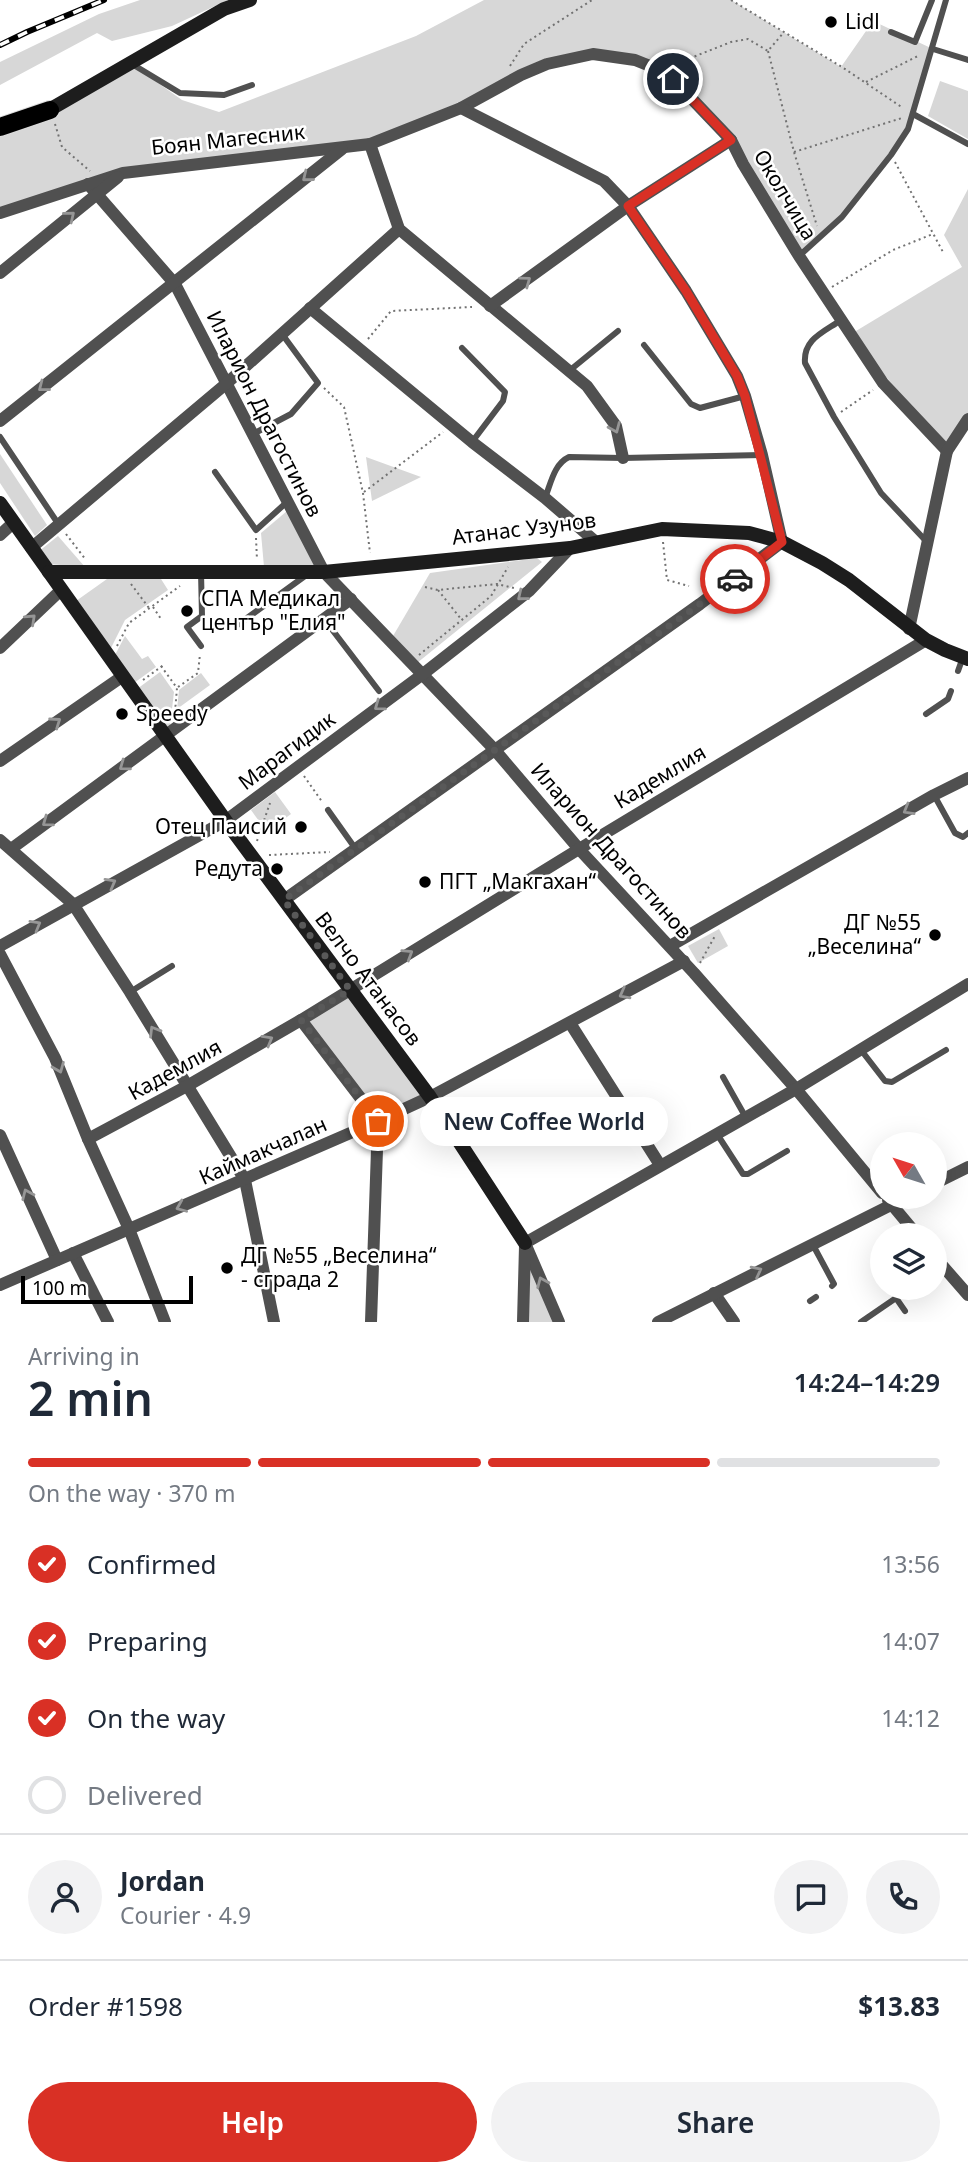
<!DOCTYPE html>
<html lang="en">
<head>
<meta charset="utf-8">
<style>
	:root { --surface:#fff; --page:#f2f2f3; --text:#1f2937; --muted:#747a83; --line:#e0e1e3; --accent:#d93025 }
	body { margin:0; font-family:"Noto Sans",sans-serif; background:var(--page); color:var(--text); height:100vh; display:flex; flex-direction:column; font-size:26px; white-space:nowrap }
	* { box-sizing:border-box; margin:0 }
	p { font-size:23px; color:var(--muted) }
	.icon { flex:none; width:38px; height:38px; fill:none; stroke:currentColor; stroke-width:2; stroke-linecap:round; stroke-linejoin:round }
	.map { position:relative; height:1322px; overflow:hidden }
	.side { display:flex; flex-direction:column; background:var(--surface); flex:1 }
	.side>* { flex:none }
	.needle { width:46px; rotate:309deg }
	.tools { position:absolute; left:870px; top:1132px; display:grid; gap:14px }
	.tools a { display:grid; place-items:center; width:77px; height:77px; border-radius:50%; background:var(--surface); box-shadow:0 7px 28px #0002; font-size:35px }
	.scale { position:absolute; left:21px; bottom:18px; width:172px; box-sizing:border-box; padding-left:7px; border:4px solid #000; border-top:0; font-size:19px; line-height:24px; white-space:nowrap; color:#000; -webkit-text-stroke:5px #fff; paint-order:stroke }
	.pin { position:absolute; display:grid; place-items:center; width:60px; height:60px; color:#fff; margin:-30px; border:4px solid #fff; border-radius:50%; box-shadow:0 2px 7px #0007 }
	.courier { position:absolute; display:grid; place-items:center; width:70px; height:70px; margin:-35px; border:5px solid #d93025; border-radius:50%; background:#fff; color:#222; box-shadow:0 2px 9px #0007 }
	.bubble { position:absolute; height:49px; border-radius:24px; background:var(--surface); box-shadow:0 7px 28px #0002; font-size:23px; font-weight:600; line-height:49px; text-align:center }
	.head em { font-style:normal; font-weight:600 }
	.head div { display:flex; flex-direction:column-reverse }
	.head { display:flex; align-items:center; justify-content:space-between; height:119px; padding:0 28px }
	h1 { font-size:46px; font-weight:600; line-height:52px }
	.bar { display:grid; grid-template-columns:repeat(4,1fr); gap:10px 7px; align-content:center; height:84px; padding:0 28px }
	.bar i { height:9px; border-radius:5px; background:var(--line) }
	.bar .selected { background:var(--accent) }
	.bar p { grid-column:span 4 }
	.line { display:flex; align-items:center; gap:18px; padding:0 28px; border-top:2px solid var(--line) }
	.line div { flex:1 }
	.round { display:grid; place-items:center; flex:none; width:74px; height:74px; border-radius:37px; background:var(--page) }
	ol { padding:0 28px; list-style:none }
	li { display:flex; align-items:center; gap:21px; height:77px }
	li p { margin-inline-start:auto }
	li .icon { padding:7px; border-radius:50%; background:var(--accent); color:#fff; stroke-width:4 }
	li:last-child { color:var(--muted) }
	li i { width:38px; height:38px; border:4px solid var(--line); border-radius:50% }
	.action { display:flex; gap:14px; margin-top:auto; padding:14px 28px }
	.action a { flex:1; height:80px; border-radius:42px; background:var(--accent); color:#fff; font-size:28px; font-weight:600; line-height:80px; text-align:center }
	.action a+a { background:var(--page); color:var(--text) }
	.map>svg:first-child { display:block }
	.green { fill:#d7d7d7 }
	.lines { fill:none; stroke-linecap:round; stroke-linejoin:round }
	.primary-casing { stroke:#dbdbdb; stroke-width:20 }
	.path { stroke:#727272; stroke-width:2; stroke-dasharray:2 3.5; stroke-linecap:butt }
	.lane { stroke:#505050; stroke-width:6 }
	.street { stroke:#505050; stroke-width:12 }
	.secondary { stroke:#1d1d1d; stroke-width:14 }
	.primary { stroke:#000; stroke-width:18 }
	.rail-casing { stroke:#000; stroke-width:6 }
	.rail { stroke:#fff; stroke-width:3.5; stroke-dasharray:10; stroke-linecap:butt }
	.oneway { stroke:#969696 }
	.done { stroke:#595959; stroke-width:7; stroke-dasharray:0 12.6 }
	.route { stroke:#d93025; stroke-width:9 }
	.poi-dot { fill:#000; stroke:#fff; stroke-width:2.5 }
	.labels { text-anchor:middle; stroke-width:5; stroke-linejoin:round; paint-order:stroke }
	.poi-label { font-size:21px; fill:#000; stroke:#fff; text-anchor:start }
	.street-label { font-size:21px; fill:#000; stroke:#fff }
</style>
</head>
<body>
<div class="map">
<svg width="968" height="1322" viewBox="0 0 968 1322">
	<rect width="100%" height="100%" fill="#fff"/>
	<!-- green -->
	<g class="green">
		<polygon points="140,0 228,0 172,26 112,41 97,33 0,85 0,62 99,14"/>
		<polygon points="484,0 731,0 841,67 873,21 933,49 908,129 842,217 799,256 743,164 673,79 635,60 569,59 370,144 123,173 0,213 0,137 130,63 182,100 219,112 416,36"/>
		<polygon points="940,81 968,91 968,139 928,116"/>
		<polygon points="968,189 968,419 947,451 851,334 962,267 944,235"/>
		<polygon points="0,454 47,525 35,536 0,483"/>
		<polygon points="366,457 421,477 372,501"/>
		<polygon points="287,511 316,566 264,567 261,533"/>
		<polygon points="58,536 85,567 48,564 38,552"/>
		<polygon points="537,558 542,562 417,663 393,636 430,573"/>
		<polygon points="107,579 161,579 168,590 125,620 110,650 76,601"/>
		<polygon points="125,636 142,659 148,656 156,667 134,683 115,655"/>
		<polygon points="160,672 174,692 170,726 165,729 137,689"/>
		<polygon points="201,673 210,685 177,709 179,690"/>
		<polygon points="275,792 291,814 267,832 251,810"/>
		<polygon points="719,929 728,946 698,963 688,946"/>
		<polygon points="350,990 430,1097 378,1121 301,1020"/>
		<polygon points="525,1243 559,1322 523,1322"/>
	</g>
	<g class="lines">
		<defs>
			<polyline id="primary" points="0,127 50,110"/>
		</defs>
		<!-- primary casing -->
		<use href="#primary" class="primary-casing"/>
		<!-- path -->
		<g class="path">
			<polyline points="731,0 842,67 903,108"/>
			<polyline points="768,51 794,152 817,226"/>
			<polyline points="510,66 524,44 592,0"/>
			<polyline points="675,66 678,63 731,42 748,39 768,51 784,32"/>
			<polyline points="866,82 920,55"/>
			<polyline points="55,124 62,147 90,171"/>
			<polyline points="794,152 902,118"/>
			<polyline points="895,162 944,254"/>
			<polyline points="832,287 893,250 933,234"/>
			<polyline points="368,339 391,311 472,307"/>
			<polyline points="324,388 344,407 363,493 370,553"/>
			<polyline points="841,412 873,390"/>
			<polyline points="364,492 443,432"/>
			<polyline points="66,534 86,560"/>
			<polyline points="256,538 257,560"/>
			<polyline points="663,542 667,580 689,586"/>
			<polyline points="131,584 149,608"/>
			<polyline points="425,587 438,590 497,584 514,588"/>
			<polyline points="438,590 461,619"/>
			<polyline points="153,607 161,619"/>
			<polyline points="210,618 228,623"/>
			<polyline points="117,646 129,623 180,586"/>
			<polyline points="419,655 491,596 508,567"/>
			<polyline points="161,666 177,688 175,712"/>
			<polyline points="143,680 165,664"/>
			<polyline points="178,687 198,673 200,654"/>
			<polyline points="304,776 323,803"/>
			<polyline points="257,841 270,803"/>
			<polyline points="269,855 330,852"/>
			<polyline points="700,963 716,934"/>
		</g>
		<!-- lane -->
		<g class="lane">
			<polyline points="891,32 915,42 932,0"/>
			<polyline points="933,49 968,60"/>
			<polyline points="132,64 180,93 224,95 252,85"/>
			<polyline points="913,114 968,144"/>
			<polyline points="799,256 842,217 891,155 908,129 946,0"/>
			<path d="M841 320C824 332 803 339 805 363L834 417 881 493 926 541"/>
			<polyline points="644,345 691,404 700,408 745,396"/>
			<polyline points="462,348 505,392 503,401 472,442"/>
			<polyline points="569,371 618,331"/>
			<polyline points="253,434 291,414 318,383 282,334"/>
			<polyline points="0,437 59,525"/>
			<polyline points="215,472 256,530 287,502"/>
			<path d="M545 498C551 483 554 464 569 457L623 458 762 455"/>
			<polyline points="201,572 202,616 187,627 201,646"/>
			<polyline points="324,619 379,691"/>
			<polyline points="236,626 305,576"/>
			<polyline points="958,671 963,657"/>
			<polyline points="926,714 948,699 951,691"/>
			<polyline points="934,795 955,833 963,837 968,833"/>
			<polyline points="328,810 355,848"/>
			<polyline points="130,992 172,966"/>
			<polyline points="861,1050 885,1081 892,1082 946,1050"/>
			<polyline points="723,1077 745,1116"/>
			<polyline points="717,1134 743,1174 748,1174 787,1151"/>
			<polyline points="813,1245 834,1284 832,1286"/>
			<polyline points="810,1301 816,1297"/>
			<polyline points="861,1322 896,1298 905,1311"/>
		</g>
		<!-- street -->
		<g class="street">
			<polyline points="370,144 399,229 587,386 616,426 623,458"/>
			<polyline points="88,184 175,284 324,572 494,749 579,849 694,973 796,1089 882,1193"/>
			<polyline points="0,213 123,173 370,144 461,108 521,75 547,64 593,54 635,60 655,68 673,79 731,140 743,164 799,256 883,383 947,451"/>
			<polyline points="0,273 118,177"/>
			<polyline points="490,306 628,206 731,140"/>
			<polyline points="310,308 472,442 545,498 596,542"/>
			<polyline points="0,421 342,149"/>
			<polyline points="0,535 13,523"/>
			<polyline points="31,548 227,383 399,229"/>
			<polyline points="909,629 947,451 968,419"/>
			<polyline points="0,648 61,590"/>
			<polyline points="0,761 123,676"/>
			<polyline points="0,840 73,904 130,992 245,1180 274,1322"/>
			<polyline points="11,849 351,599"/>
			<polyline points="284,900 700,604 782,542 762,455 745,396 737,376 686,291 628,206 604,181 461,108"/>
			<polyline points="0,946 225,821 423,674 529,591 570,548"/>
			<polyline points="670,946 934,795 968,778"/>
			<polyline points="0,954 55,1058 88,1139 129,1229 165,1322"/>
			<polyline points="301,1020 378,1121"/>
			<polyline points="570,1023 660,1165"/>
			<polyline points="0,1135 57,1260"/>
			<polyline points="88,1139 187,1086 301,1020 579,849 926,640"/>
			<polyline points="934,1184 968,1167"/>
			<polyline points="888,1200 918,1236"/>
			<polyline points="525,1243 796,1089 968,984"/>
			<polyline points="525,1243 559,1322"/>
			<polyline points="73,1253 108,1322"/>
			<polyline points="934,1256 968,1295"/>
			<polyline points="0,1285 378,1121 430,1097 684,961"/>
			<polyline points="714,1293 734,1322"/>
			<polyline points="371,1322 378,1121"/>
			<polyline points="523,1322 525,1246"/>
			<polyline points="658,1322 907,1197"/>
		</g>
		<!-- secondary -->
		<g class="secondary">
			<polyline points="42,114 224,9 250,0"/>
			<polyline points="0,503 233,831 430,1097 525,1243"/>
			<polyline points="49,572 324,572 570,548 662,529 749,533 782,542 822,563 849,580 926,640 945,650 968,659"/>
		</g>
		<!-- primary -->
		<use href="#primary" class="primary"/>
		<defs>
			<polyline id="rail" points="0,45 27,32 104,0"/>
		</defs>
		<!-- rail casing -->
		<use href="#rail" class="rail-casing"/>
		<!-- rail -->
		<use href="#rail" class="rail"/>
	</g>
	<!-- one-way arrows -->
	<defs><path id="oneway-chevron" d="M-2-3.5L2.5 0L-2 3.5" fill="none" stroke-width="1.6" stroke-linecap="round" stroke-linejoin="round" transform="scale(1.75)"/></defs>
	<g class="oneway">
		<use href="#oneway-chevron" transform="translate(307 177) rotate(141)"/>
		<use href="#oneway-chevron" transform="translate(70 216) rotate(-39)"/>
		<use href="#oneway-chevron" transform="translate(526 281) rotate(-36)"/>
		<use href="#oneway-chevron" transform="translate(43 387) rotate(142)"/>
		<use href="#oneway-chevron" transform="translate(615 428) rotate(67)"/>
		<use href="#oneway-chevron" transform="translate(522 596) rotate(141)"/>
		<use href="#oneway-chevron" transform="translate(31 619) rotate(-43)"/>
		<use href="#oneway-chevron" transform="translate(379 706) rotate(144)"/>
		<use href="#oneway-chevron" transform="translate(56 722) rotate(-35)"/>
		<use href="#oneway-chevron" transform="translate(124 766) rotate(144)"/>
		<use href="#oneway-chevron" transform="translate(908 810) rotate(150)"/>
		<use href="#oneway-chevron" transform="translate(47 822) rotate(144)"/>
		<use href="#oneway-chevron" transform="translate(111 883) rotate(-29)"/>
		<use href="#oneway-chevron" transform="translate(36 925) rotate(-30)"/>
		<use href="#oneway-chevron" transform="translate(408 954) rotate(-32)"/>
		<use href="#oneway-chevron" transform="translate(624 994) rotate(152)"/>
		<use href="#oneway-chevron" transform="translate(154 1031) rotate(-121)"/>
		<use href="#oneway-chevron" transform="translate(268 1040) rotate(-30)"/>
		<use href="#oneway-chevron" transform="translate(59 1068) rotate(68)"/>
		<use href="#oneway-chevron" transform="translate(27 1194) rotate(-114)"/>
		<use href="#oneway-chevron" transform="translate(181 1207) rotate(157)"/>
		<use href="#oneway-chevron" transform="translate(757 1271) rotate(-27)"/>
		<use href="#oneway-chevron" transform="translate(542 1282) rotate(-113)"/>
	</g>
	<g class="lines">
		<!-- done -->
		<polyline class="done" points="378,1121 301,1020 350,990 284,900 735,579"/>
		<!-- route -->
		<polyline class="route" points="673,79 731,140 628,206 686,291 737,376 745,396 782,542 735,579"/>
	</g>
	<!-- markers -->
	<g class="poi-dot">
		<circle cx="831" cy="22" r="7"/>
		<circle cx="187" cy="611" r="7"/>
		<circle cx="122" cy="714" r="7"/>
		<circle cx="301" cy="827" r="7"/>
		<circle cx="277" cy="869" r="7"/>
		<circle cx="425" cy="882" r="7"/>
		<circle cx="935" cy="935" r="7"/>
		<circle cx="227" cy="1268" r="7"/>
	</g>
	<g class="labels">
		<!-- poi labels -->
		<g class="poi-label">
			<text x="845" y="29">Lidl</text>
			<text x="201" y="606">СПА Медикaл<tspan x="201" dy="24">център "Елия"</tspan></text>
			<text x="136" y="721">Speedy</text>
			<text x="287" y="834" text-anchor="end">Отец Паисий</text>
			<text x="263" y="876" text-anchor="end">Редута</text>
			<text x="439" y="889">ПГТ „Макгахан“</text>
			<text x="921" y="930" text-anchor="end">ДГ №55<tspan x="921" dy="24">„Веселина“</tspan></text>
			<text x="241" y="1263">ДГ №55 „Веселина“<tspan x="241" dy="24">- сграда 2</tspan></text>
		</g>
		<!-- street labels -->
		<g class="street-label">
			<text transform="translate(228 140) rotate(-6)" y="7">Боян Магесник</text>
			<text transform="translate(785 195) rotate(59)" y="7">Околчица</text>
			<text transform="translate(264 414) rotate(63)" y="7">Иларион Драгостинов</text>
			<text transform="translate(524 529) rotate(-7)" y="7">Атанас Узунов</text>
			<text transform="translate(287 751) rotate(-37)" y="7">Марагидик</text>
			<text transform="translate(660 777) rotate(-31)" y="7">Кадемлия</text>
			<text transform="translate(611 851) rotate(48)" y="7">Иларион Драгостинов</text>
			<text transform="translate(368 979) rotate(53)" y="7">Велчо Атанасов</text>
			<text transform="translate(175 1070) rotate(-29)" y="7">Кадемлия</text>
			<text transform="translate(263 1151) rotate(-24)" y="7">Каймакчалан</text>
		</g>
	</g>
</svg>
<div class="tools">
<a><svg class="needle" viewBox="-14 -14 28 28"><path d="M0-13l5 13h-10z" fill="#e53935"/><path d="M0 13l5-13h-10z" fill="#747a83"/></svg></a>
<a><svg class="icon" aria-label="layers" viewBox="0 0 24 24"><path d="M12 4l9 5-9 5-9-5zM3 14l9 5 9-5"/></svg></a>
</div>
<div class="scale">100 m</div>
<div class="pin" style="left:378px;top:1121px;background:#ea580c"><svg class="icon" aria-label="bag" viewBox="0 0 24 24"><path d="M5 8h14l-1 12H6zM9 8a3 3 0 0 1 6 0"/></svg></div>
<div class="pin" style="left:673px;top:79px;background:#1f2937"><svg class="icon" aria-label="home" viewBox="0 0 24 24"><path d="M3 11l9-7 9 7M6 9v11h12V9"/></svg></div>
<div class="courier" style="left:735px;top:579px"><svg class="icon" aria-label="car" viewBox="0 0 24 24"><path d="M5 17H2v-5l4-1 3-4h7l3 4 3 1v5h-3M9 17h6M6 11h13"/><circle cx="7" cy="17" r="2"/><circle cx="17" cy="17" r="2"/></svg></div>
<div class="bubble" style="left:420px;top:1097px;width:248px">New Coffee World</div>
</div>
<section class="side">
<div class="head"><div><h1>2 min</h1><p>Arriving in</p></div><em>14:24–14:29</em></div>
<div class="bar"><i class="selected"></i><i class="selected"></i><i class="selected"></i><i></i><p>On the way · 370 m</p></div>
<ol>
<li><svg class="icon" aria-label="check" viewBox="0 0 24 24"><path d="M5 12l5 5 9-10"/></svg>Confirmed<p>13:56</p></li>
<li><svg class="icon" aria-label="check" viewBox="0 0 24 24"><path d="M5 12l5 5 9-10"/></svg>Preparing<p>14:07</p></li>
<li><svg class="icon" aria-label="check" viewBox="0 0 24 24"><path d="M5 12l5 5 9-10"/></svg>On the way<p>14:12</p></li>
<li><i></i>Delivered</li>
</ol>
<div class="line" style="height:126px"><a class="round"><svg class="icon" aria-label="person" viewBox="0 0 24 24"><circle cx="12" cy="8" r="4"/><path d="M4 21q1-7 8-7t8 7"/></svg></a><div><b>Jordan</b><p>Courier · 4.9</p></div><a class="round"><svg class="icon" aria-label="chat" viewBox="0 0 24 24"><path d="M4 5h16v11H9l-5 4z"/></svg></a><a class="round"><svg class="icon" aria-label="phone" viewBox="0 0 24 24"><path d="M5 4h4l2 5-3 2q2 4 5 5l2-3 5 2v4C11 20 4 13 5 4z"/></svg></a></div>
<div class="line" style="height:91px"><div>Order #1598</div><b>$13.83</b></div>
<div class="action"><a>Help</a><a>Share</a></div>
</section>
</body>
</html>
